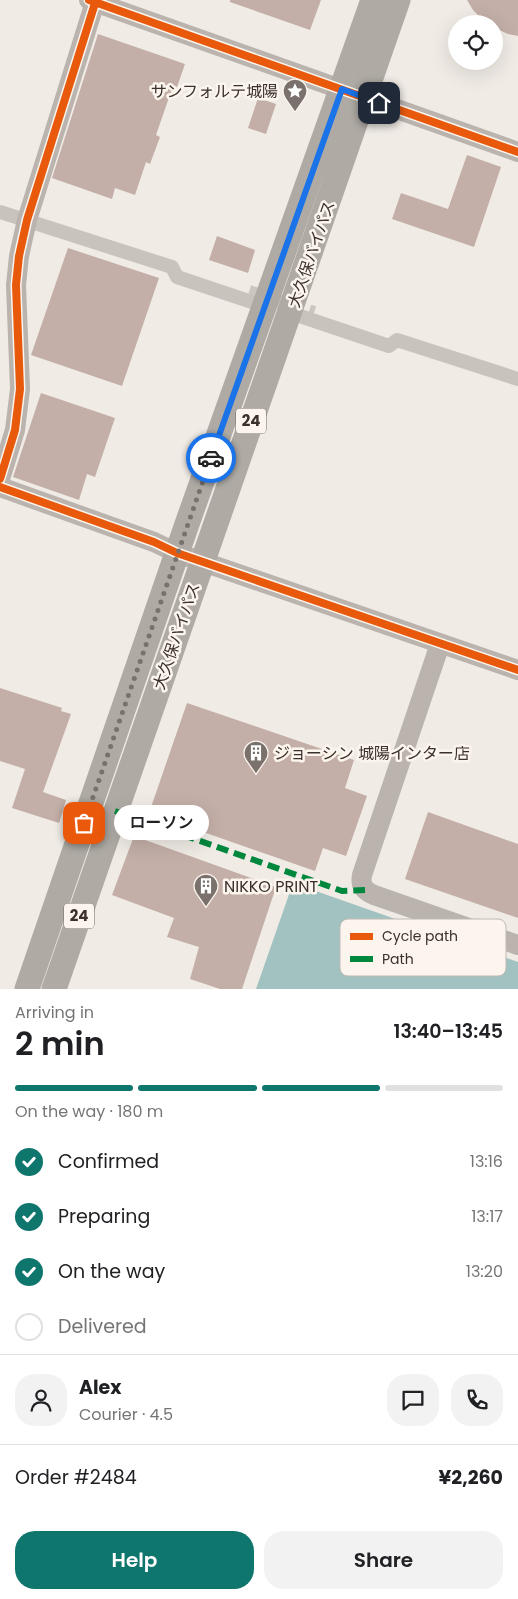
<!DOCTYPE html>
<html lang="en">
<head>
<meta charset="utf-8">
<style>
	:root { --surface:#fff; --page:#f2f2f2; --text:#202124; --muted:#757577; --line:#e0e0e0; --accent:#0f766e }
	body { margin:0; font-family:Poppins,"Noto Sans JP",sans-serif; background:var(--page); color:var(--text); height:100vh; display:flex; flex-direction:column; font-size:19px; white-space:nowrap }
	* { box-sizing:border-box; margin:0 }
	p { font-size:16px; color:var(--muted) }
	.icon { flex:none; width:28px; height:28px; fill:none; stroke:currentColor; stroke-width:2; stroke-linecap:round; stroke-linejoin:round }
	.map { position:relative; height:989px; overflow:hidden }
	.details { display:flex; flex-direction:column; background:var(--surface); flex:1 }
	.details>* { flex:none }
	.buttons { position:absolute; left:448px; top:15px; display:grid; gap:10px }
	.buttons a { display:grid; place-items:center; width:55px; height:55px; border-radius:50%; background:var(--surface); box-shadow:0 5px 20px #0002; font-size:25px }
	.pin { position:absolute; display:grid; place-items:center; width:42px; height:42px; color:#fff; margin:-21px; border-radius:10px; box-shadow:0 2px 8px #0006 }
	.courier { position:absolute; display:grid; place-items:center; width:50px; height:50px; margin:-25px; border:4px solid #1a73e8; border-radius:50%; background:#fff; color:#222; box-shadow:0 1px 6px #0007 }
	.bubble { position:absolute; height:35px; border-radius:18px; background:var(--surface); box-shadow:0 5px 20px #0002; font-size:16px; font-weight:600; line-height:35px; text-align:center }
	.headline em { font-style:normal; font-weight:600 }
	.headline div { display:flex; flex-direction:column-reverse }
	.headline { display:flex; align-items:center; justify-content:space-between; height:85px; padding:0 15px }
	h1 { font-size:32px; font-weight:600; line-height:38px }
	.bar { display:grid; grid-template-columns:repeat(4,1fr); gap:8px 5px; align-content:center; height:60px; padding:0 15px }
	.bar i { height:6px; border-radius:4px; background:var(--line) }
	.bar .current { background:var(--accent) }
	.bar p { grid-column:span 4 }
	.line { display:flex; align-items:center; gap:12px; padding:0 15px; border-top:1px solid var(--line) }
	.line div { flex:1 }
	.round { display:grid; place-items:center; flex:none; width:52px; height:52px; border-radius:20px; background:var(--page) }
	ol { padding:0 15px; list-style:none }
	li { display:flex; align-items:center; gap:15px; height:55px }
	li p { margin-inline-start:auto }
	li .icon { padding:5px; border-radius:50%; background:var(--accent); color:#fff; stroke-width:4 }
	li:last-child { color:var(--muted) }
	li i { width:28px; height:28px; border:2px solid var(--line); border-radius:50% }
	.cta { display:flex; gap:10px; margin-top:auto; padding:10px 15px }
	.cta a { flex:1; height:58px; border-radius:20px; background:var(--accent); color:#fff; font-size:20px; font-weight:600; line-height:58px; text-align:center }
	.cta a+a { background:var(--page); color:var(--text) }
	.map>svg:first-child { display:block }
	.water { fill:#a1c2c1 }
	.building { fill:#c3afa7 }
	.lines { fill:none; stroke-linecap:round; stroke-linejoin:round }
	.street-tunnel { stroke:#ccc6c0; stroke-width:14; stroke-dasharray:14 7; stroke-linecap:butt }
	.street { stroke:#c9c3be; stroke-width:14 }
	.secondary { stroke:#bab3ae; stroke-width:20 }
	.highway { stroke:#afaaa4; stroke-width:25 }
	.quiet { stroke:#00873e; stroke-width:6; stroke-dasharray:12 6; stroke-linecap:butt }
	.cycleway-casing { stroke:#fbf5ee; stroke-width:11 }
	.cycleway { stroke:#e8590c; stroke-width:8 }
	.done { stroke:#7a716c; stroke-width:5; stroke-dasharray:0 9 }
	.route { stroke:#1a73e8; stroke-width:6 }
	.labels { text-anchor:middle; stroke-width:5; stroke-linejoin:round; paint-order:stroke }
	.shield { fill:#fbf5ee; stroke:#756b66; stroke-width:1 }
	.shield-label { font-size:15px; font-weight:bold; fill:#3b302b }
	.poi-label { font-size:16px; fill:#3b302b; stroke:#fbf5ee; text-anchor:start }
	.street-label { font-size:16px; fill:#3b302b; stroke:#fbf5ee }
	.key { fill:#fbf5ee; stroke:#c1bab4; stroke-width:1 }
	.key-label { font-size:14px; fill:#3b302b }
</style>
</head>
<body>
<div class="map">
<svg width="518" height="989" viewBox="0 0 518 989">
	<rect width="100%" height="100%" fill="#f0ebe5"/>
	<!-- water -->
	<polygon class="water" points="293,883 518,962 518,989 256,989"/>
	<!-- building -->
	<g class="building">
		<polygon points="230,0 321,0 310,30 230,2"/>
		<polygon points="467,0 518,0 518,36 508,34 495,28 494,24 488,24 484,21 473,10"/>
		<polygon points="98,34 185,64 177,87 173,86 156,135 160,137 150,164 146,162 135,195 115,188 112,199 52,178"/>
		<polygon points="258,98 276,104 266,134 248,128"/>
		<polygon points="467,155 501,167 474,247 392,219 401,193 448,209"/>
		<polygon points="217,236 255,250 248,273 209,260"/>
		<polygon points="68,248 159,278 122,386 31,355"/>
		<polygon points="41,393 115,418 95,477 87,474 79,500 13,477"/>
		<polygon points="0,688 62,708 61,711 71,714 43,792 66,800 59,823 12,808 25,769 0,761"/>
		<polygon points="187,703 354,760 345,788 367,796 346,856 323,848 315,871 149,813"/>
		<polygon points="428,812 518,844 518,918 405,879"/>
		<polygon points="134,836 276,887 242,989 220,989 190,979 199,947 167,937 174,918 112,895"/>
	</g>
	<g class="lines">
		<!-- street-tunnel -->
		<polyline class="street-tunnel" points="249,292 314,313"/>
		<!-- street -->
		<g class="street">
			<polyline points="0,212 172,267 177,277 264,306"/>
			<polyline points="291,313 389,346 397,340 518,379"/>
		</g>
		<!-- secondary -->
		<g class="secondary">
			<polyline points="89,0 518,152"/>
			<polyline points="0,479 15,430 20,389 16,285 19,256 27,220 95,2"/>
			<polyline points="0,487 154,542 177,553 518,670"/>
			<path d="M440 644 362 875C360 885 364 891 374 895L518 945"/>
		</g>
		<!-- highway -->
		<g class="highway">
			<polyline points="27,989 187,524 373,0"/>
			<polyline points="54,989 398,0"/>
		</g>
		<!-- quiet -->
		<polyline class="quiet" points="115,811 342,891 365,890"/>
		<defs>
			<g id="cycleway">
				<polyline points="89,0 518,152"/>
				<polyline points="0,479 15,430 20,389 16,285 19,256 27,220 96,0"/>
				<polyline points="0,487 154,542 177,553 518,670"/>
			</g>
		</defs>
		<!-- cycleway casing -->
		<use href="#cycleway" class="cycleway-casing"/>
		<!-- cycleway -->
		<use href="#cycleway" class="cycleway"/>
	</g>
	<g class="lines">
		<!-- done -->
		<polyline class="done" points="84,823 211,458"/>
		<!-- route -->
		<polyline class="route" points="211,458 342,89 379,103"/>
	</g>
	<!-- icons -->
	<defs>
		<symbol id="sight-pin" viewBox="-11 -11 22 30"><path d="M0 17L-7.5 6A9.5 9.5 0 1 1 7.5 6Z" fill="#7a716c" stroke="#fbf5ee"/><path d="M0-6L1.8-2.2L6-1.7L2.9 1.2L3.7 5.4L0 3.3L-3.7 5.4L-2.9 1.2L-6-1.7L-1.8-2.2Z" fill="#fff"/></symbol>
		<symbol id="building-pin" viewBox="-11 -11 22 30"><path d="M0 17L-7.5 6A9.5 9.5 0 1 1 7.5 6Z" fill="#7a716c" stroke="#fbf5ee"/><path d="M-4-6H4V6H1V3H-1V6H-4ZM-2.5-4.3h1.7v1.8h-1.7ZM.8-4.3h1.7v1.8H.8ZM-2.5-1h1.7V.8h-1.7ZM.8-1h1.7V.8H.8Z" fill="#fff"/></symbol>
	</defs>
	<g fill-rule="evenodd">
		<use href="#sight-pin" x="281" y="77" width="28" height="38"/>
		<use href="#building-pin" x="242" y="739" width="28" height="38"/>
		<use href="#building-pin" x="192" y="872" width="28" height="38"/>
	</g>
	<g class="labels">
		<!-- shield labels -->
		<g class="shield">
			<rect x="236" y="408.5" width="30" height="25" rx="4"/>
			<rect x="64" y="903.5" width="30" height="25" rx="4"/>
		</g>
		<g class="shield-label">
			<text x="251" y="426">24</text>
			<text x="79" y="921">24</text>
		</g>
		<!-- poi labels -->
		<g class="poi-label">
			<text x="278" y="97" text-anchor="end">サンフォルテ城陽</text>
			<text x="274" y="759">ジョーシン 城陽インター店</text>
			<text x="224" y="892">NIKKO PRINT</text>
		</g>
		<!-- street labels -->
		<g class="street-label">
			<text transform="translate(311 254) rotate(-71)" y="6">大久保バイパス</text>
			<text transform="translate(176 636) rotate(-71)" y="6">大久保バイパス</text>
		</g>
	</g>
	<!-- legend -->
	<rect x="340" y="919" width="166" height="57" rx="8" class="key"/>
	<rect x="350" y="933" width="23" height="7" fill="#e8590c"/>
	<rect x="350" y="956" width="23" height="6" fill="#00873e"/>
	<g class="key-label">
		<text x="382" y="941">Cycle path</text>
		<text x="382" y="964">Path</text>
	</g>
</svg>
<div class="buttons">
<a><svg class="icon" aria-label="locate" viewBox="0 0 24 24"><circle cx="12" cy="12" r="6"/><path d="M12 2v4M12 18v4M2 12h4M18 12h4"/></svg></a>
</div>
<div class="pin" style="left:84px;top:823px;background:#ea580c"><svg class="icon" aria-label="bag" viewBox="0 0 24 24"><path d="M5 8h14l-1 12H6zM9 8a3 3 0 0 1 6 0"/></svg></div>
<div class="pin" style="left:379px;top:103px;background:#1f2937"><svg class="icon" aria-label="home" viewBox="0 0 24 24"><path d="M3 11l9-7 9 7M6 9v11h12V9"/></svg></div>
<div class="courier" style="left:211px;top:458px"><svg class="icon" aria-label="car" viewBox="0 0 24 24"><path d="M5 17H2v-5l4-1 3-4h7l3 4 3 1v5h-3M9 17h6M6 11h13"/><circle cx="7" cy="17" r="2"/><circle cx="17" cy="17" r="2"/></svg></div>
<div class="bubble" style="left:114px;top:805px;width:95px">ローソン</div>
</div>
<section class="details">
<div class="headline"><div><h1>2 min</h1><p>Arriving in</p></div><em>13:40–13:45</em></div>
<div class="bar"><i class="current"></i><i class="current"></i><i class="current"></i><i></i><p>On the way · 180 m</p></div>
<ol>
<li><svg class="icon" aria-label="check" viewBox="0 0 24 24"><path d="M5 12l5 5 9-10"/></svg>Confirmed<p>13:16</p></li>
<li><svg class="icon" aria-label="check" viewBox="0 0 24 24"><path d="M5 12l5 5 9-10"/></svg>Preparing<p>13:17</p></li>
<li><svg class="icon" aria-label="check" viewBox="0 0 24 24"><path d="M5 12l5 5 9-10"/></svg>On the way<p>13:20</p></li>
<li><i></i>Delivered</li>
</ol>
<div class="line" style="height:90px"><a class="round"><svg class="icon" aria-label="person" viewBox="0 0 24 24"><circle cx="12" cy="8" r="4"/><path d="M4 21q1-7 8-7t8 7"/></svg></a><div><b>Alex</b><p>Courier · 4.5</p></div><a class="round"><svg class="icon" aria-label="chat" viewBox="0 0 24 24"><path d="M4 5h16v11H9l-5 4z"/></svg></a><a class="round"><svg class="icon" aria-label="phone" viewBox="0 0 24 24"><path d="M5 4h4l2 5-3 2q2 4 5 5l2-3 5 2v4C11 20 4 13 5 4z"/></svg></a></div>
<div class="line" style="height:65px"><div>Order #2484</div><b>¥2,260</b></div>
<div class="cta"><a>Help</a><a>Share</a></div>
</section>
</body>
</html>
